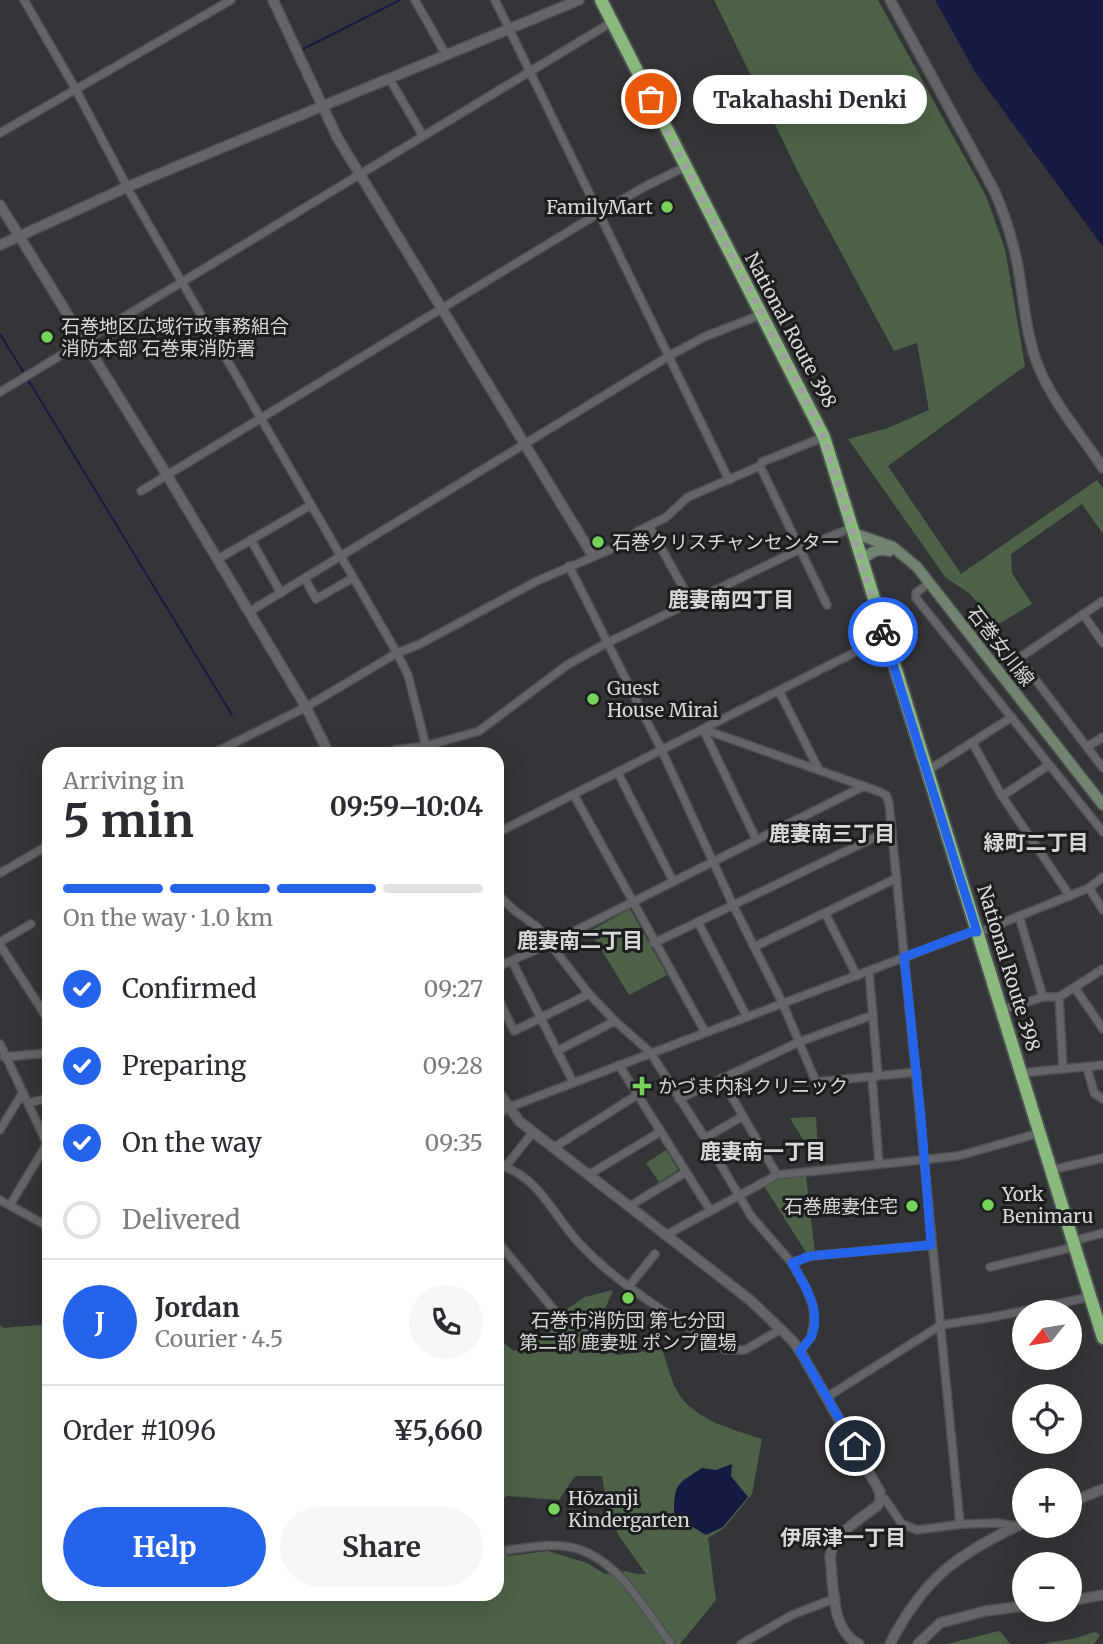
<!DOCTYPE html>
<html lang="en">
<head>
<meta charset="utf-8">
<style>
	:root { --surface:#fff; --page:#f7f7f7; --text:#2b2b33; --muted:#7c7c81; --line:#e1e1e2; --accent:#2563eb }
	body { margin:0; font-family:Merriweather,"Noto Sans JP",serif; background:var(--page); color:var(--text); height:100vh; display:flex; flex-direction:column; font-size:26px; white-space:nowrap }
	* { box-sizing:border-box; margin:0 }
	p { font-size:23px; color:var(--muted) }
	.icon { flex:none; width:38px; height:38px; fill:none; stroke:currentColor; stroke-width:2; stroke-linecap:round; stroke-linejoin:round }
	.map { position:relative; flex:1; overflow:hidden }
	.panel { position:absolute; left:42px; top:747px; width:462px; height:854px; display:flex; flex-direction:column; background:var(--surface); border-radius:21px; box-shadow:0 7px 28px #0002 }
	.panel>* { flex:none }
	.needle { width:46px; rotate:240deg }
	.buttons { position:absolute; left:1012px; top:1300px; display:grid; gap:14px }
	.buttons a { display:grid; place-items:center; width:70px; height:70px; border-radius:50%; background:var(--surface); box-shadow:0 7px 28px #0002; font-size:35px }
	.pin { position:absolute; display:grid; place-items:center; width:60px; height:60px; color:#fff; margin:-30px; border:4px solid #fff; border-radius:50%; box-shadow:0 2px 7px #0007 }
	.courier { position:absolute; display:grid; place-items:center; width:70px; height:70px; margin:-35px; border:5px solid #2563eb; border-radius:50%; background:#fff; color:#222; box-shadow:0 2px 9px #0007 }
	.bubble { position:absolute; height:49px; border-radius:24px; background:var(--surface); box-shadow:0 7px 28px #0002; font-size:23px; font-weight:700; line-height:49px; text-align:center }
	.summary em { font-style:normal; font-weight:700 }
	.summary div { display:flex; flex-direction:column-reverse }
	.summary { display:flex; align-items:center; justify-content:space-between; height:119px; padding:0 21px }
	h1 { font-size:46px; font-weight:700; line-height:52px }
	.bar { display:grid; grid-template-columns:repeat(4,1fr); gap:10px 7px; align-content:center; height:84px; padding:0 21px }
	.bar i { height:9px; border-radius:5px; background:var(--line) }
	.bar .current { background:var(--accent) }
	.bar p { grid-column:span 4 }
	.line { display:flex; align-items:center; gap:18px; padding:0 21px; border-top:2px solid var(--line) }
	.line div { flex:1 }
	.round { display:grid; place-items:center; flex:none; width:74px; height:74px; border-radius:37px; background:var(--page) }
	ol { padding:0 21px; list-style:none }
	li { display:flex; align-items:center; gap:21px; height:77px }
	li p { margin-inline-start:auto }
	li .icon { padding:7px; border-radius:50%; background:var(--accent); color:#fff; stroke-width:4 }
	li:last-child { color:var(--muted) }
	li i { width:38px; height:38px; border:4px solid var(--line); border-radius:50% }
	.cta { display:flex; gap:14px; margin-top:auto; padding:14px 21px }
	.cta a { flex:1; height:80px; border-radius:42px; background:var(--accent); color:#fff; font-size:28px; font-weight:700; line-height:80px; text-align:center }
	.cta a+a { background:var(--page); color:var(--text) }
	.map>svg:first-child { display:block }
	.green { fill:#4d6148 }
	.water { fill:#161a42 }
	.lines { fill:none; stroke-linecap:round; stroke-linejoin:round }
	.stream { stroke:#161a42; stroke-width:2 }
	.minor-casing { stroke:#505154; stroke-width:10 }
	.tertiary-casing { stroke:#505154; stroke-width:12 }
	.secondary-casing { stroke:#505154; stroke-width:13 }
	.trunk-casing { stroke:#505154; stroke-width:16 }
	.minor { stroke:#646569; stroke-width:7 }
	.tertiary { stroke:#646569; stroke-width:9 }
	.secondary { stroke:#728471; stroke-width:10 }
	.trunk { stroke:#8ab97e; stroke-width:12 }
	.done { stroke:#9e9fa1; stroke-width:7; stroke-dasharray:0 12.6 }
	.route { stroke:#2563eb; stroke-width:9 }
	.poi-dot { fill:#76d25a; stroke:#1c1d1e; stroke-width:2.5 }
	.labels { text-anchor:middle; stroke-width:6; stroke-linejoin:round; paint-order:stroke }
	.poi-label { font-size:19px; fill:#d7d8da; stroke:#1c1d1e; text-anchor:start }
	.street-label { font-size:19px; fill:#d7d8da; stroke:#1c1d1e }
	.neighbourhood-label { font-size:21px; font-weight:bold; fill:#d7d8da; stroke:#1c1d1e }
</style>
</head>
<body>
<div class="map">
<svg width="1103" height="1644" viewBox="0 0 1103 1644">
	<rect width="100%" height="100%" fill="#343538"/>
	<!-- green -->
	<g class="green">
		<polygon points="714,0 878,0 986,196 1005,249 1025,366 888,466 961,574 1097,480 1103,489 1103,534 1082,504 1011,554 1012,573 1032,604 997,625 969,593 946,578 848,439 888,428 929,410 917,343 894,351 801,178"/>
		<polygon points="630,909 667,975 629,995 590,931"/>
		<polygon points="816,1117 819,1166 790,1118"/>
		<polygon points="666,1150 678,1170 659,1182 646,1163"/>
		<polygon points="806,1176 815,1253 807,1254 764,1186 778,1178"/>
		<path d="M613 1290 593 1337 618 1355 662 1349C667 1362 670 1378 677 1391 693 1420 732 1429 762 1439L752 1494 724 1528 708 1538 716 1600 680 1644H0V1325L4 1328 49 1324V1594H497V1515L507 1556 548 1551 587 1563 605 1574 626 1571 637 1574H646L619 1536 607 1507 602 1476H575L559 1500 507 1496 497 1502V1338L514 1351 548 1335 559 1314 585 1297Z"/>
		<polygon points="1000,1631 1010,1644 947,1644 999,1631"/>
		<polygon points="1095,1632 1100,1635 1094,1644 1042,1644 1076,1638"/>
	</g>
	<!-- water -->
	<g class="water">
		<polygon points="935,0 1103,0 1103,247 975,72"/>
		<path d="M732 1464 731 1476 748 1497 723 1527 706 1535 686 1523 674 1513C674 1482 678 1484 702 1468L716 1470Z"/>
	</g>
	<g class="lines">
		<!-- stream -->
		<g class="stream">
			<polyline points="301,50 400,0"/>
			<polyline points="0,334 24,373"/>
			<polyline points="27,378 232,715"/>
		</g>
		<defs>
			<g id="minor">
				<polyline points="24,0 75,88 132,196 397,653 408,675 428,754"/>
				<polyline points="415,0 446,55"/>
				<polyline points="495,0 729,480"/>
				<polyline points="389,78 423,136"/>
				<polyline points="0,133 231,0"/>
				<polyline points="0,392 612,22"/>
				<polyline points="760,466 827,605"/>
				<polyline points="141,491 599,213 646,186 685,167"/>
				<polyline points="649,526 691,602"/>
				<polyline points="251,540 281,593"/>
				<polyline points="218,559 311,505"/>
				<polyline points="569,566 662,751 733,905 783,1004 816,1082 917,1072"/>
				<polyline points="305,579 316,599 353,578"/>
				<polyline points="929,583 916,593 916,598 1103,832"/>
				<polyline points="1103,601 1019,658 1103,768"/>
				<polyline points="249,612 669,356 704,337 760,315"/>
				<polyline points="1083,614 1103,643"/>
				<polyline points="779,691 819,770"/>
				<polyline points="703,729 880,792 886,795 889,803 960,1524"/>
				<polyline points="703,729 756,839"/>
				<polyline points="972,742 1002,796 1070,896"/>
				<polyline points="1087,747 1103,737"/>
				<polyline points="212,754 306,707 397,653 420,644 537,581 623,544 638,531 665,518 688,497 760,466 762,462 824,437"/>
				<polyline points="386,754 395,750 426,746 479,731 567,665 607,643 800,549 851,528"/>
				<polyline points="927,771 1012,717"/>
				<polyline points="618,773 673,881"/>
				<polyline points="574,795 705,1032"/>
				<polyline points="1002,796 1049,765"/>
				<polyline points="497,833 885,637"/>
				<polyline points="0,873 49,845"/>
				<polyline points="1089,888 1103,910"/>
				<polyline points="497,894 514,910 537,927 589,994 615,1021 650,1052 705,1138 751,1216 792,1263 806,1288 813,1306 814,1321 811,1337 800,1351"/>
				<polyline points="825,913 857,976"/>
				<polyline points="1019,916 1043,997"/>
				<polyline points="698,922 747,1017"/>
				<polyline points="0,942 31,924"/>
				<polyline points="654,943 892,829"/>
				<polyline points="0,945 49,1021"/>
				<polyline points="754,947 897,878"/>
				<polyline points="512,961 573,1082"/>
				<polyline points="497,967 549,944 864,786"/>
				<polyline points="869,971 878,1076"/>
				<polyline points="1075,988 1103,1029"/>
				<polyline points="497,996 514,1031 589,994"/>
				<polyline points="1059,997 1063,1069"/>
				<polyline points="1002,1010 1043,997 1059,997 1103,969"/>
				<polyline points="0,1044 49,1148"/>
				<polyline points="557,1051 615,1021"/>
				<polyline points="4,1057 49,1053"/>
				<polyline points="619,1065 710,1210"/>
				<polyline points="1087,1067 1094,1093 1103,1099"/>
				<polyline points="1021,1073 1103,1065"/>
				<polyline points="872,1077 879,1164"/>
				<polyline points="721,1078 777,1175"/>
				<polyline points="679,1099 799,1042 873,1015"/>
				<polyline points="28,1103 49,1098"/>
				<polyline points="497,1116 507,1108 971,932 982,931 1089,888 1103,877"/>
				<polyline points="0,1130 23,1092"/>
				<polyline points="705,1138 743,1116"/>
				<polyline points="553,1148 637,1095"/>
				<path d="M497 1164C542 1178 551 1214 581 1245 618 1285 679 1321 725 1350H745L781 1329"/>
				<polyline points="506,1166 533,1132"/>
				<polyline points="1051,1170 1103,1158"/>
				<polyline points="588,1175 660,1132"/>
				<polyline points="0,1200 49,1227"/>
				<polyline points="10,1205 48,1142"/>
				<polyline points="628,1207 686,1172"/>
				<polyline points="666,1235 777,1175 958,1156 1040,1133"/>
				<polyline points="497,1241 554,1310"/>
				<polyline points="1073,1241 1103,1233"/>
				<polyline points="792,1263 810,1256 931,1245"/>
				<polyline points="990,1267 1074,1247"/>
				<polyline points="629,1286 655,1254"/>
				<polyline points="827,1397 941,1325 993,1317 1090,1297"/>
				<polyline points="881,1498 885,1499 902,1524 917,1530 963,1524 997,1523 1016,1526"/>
				<path d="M509 1550C530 1547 557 1542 578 1549 621 1563 645 1610 671 1644"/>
				<polyline points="741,1644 792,1615 836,1598"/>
			</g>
			<g id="tertiary">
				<polyline points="273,0 337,137 593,556"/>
				<path d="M890 0 994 190C1005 215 1013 240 1018 267 1024 300 1026 337 1039 368 1054 404 1082 436 1103 468"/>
				<polyline points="0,205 167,475 306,707 329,754"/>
				<polyline points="0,245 127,187 579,0"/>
				<path d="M497 1090 519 1121 750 1300 792 1340 800 1351 880 1492V1502L877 1506C860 1519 833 1534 830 1557 834 1583 830 1631 859 1644"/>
				<polyline points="1069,1503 1103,1489"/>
				<polyline points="1069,1601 1103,1595"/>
				<path d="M890 1644C923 1579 958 1553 1024 1523"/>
				<polyline points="918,1644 940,1623 985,1611 1024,1606"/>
			</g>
			<g id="secondary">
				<polyline points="853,533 893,547 917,567 1103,805"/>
				<path d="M862 562C869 552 878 548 889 551"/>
			</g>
			<polyline id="trunk" points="601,0 824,437 1103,1338"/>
		</defs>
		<!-- minor casing -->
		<use href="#minor" class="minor-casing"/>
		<!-- tertiary casing -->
		<use href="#tertiary" class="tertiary-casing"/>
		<!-- secondary casing -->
		<use href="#secondary" class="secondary-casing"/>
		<!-- trunk casing -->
		<use href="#trunk" class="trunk-casing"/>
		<!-- minor -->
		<use href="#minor" class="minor"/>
		<!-- tertiary -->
		<use href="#tertiary" class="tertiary"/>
		<!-- secondary -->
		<use href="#secondary" class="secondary"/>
		<!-- trunk -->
		<use href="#trunk" class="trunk"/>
	</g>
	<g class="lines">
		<!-- done -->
		<polyline class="done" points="651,99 821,429 883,632"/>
		<!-- route -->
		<path class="route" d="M855 1446 800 1351C803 1347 808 1342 811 1337 823 1312 804 1284 792 1263L810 1256 931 1245 921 1116 904 957 971 932H977L883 632"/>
	</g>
	<!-- markers -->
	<g class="poi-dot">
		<circle cx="667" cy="207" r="7"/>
		<circle cx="47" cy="337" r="7"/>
		<circle cx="598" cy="542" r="7"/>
		<circle cx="593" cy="699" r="7"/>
		<path d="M638.5 1075.5h7v7h7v7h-7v7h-7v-7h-7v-7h7z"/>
		<circle cx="988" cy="1205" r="7"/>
		<circle cx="912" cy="1206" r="7"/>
		<circle cx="628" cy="1298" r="7"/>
		<circle cx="554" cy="1509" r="7"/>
	</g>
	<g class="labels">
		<!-- poi labels -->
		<g class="poi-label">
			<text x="653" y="214" text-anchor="end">FamilyMart</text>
			<text x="61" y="333">石巻地区広域行政事務組合<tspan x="61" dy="22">消防本部 石巻東消防署</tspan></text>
			<text x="612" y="549">石巻クリスチャンセンター</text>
			<text x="607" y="695">Guest<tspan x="607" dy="22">House Mirai</tspan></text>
			<text x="658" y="1093">かづま内科クリニック</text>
			<text x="1002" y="1201">York<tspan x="1002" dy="22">Benimaru</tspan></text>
			<text x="898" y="1213" text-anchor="end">石巻鹿妻住宅</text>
			<text x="628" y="1327" text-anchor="middle">石巻市消防団 第七分団<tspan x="628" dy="22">第二部 鹿妻班 ポンプ置場</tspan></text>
			<text x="568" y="1505">Hōzanji<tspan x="568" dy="22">Kindergarten</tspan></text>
		</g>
		<!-- street labels -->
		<g class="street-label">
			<text transform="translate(791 330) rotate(62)" y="7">National Route 398</text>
			<text transform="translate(1001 646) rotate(52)" y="7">石巻女川線</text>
			<text transform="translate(1009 968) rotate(73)" y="7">National Route 398</text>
		</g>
		<!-- neighbourhood labels -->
		<g class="neighbourhood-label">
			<text x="731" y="607">鹿妻南四丁目</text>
			<text x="832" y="841">鹿妻南三丁目</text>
			<text x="1036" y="850">緑町二丁目</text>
			<text x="580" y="948">鹿妻南二丁目</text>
			<text x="763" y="1159">鹿妻南一丁目</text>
			<text x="843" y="1545">伊原津一丁目</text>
		</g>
	</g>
</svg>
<div class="buttons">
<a><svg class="needle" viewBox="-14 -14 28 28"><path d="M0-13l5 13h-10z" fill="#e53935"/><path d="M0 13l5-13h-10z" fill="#7c7c81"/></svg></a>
<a><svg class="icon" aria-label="locate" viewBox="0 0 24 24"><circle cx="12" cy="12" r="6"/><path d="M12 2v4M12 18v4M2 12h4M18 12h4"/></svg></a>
<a>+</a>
<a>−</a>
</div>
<div class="pin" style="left:651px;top:99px;background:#ea580c"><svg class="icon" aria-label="bag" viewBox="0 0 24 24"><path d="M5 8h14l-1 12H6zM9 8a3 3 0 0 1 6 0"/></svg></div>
<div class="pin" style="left:855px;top:1446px;background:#1f2937"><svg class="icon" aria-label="home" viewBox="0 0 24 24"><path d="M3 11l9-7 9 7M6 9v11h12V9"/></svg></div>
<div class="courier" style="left:883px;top:632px"><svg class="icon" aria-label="bike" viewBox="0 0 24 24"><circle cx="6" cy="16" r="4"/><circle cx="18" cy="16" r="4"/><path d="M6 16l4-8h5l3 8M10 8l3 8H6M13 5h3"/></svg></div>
<div class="bubble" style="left:693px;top:75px;width:234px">Takahashi Denki</div>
<section class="panel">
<div class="summary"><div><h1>5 min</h1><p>Arriving in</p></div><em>09:59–10:04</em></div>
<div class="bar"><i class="current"></i><i class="current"></i><i class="current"></i><i></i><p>On the way · 1.0 km</p></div>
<ol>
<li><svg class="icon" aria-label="check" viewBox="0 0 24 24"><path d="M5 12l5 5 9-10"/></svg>Confirmed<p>09:27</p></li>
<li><svg class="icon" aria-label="check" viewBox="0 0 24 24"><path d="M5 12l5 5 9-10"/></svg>Preparing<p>09:28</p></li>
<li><svg class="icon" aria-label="check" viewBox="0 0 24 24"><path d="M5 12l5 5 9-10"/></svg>On the way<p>09:35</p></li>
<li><i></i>Delivered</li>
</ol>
<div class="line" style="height:126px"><b class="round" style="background:var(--accent);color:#fff">J</b><div><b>Jordan</b><p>Courier · 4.5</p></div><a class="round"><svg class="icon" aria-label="phone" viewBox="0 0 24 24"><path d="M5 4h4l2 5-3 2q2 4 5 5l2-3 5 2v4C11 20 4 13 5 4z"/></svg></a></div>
<div class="line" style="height:91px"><div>Order #1096</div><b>¥5,660</b></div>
<div class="cta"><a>Help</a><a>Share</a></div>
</section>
</div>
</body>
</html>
